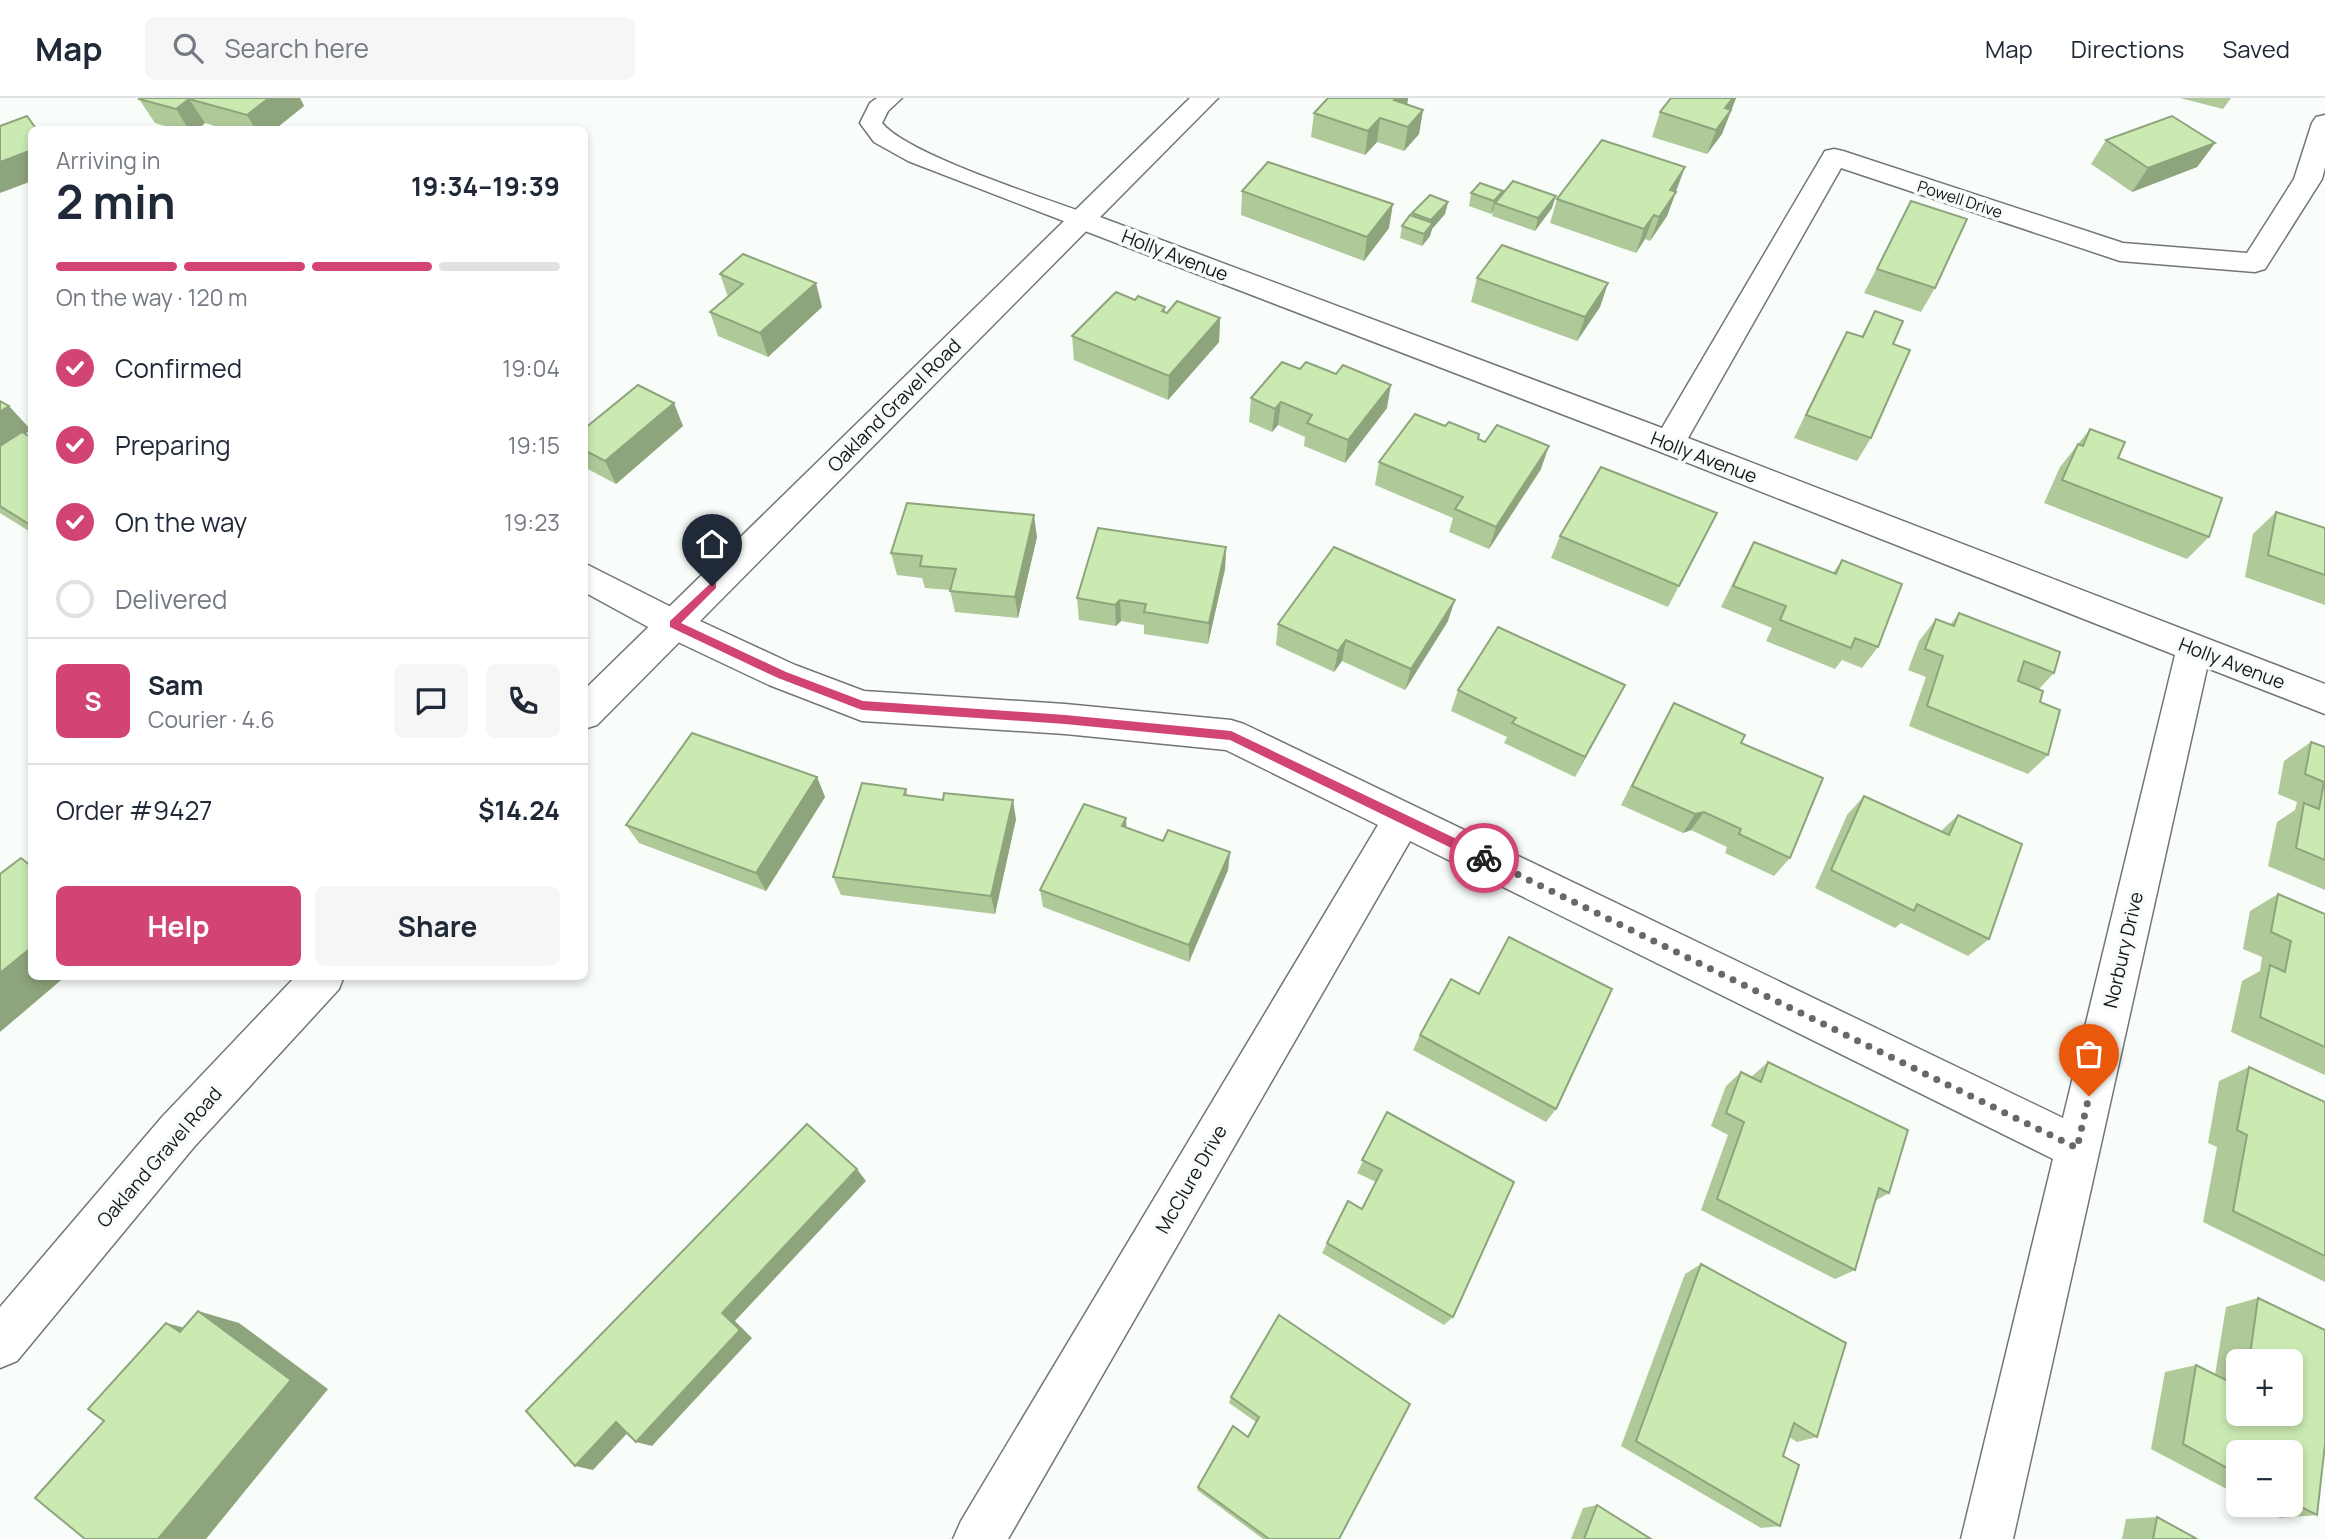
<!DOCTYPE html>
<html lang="en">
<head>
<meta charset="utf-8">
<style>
	:root { --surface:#fff; --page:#f6f6f7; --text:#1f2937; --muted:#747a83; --line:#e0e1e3; --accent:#d14474 }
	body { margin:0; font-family:Manrope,sans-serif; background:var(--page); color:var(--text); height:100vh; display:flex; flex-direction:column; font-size:26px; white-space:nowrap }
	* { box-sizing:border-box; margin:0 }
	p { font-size:23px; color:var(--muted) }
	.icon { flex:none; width:38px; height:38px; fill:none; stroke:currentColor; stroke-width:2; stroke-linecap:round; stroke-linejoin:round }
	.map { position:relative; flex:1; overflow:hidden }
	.drawer { position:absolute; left:28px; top:28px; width:560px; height:854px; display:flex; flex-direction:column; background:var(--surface); border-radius:10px; box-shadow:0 4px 10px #0003 }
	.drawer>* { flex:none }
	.controls { position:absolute; left:2226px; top:1251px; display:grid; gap:14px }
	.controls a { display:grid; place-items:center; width:77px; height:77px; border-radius:10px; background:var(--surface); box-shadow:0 4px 10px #0003; font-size:35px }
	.pin { position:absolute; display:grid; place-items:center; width:60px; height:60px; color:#fff; margin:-72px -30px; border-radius:50% 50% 50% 0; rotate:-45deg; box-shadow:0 0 7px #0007 }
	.pin .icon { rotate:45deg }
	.courier { position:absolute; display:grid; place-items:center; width:70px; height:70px; margin:-35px; border:5px solid #d14474; border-radius:50%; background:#fff; color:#222; box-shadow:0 2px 9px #0007 }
	.summary em { font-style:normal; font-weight:700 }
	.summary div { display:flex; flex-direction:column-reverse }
	.summary { display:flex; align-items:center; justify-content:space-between; height:119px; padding:0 28px }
	h1 { font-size:46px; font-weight:700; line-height:52px }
	.bar { display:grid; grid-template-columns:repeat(4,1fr); gap:10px 7px; align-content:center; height:84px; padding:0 28px }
	.bar i { height:9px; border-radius:5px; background:var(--line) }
	.bar .selected { background:var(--accent) }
	.bar p { grid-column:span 4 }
	.line { display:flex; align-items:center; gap:18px; padding:0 28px; border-top:2px solid var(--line) }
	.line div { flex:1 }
	.round { display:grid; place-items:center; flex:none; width:74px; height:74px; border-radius:10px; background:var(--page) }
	ol { padding:0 28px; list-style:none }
	li { display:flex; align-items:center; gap:21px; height:77px }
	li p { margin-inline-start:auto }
	li .icon { padding:7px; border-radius:50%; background:var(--accent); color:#fff; stroke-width:4 }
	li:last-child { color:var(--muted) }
	li i { width:38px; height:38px; border:4px solid var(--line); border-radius:50% }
	.action { display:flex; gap:14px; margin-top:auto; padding:14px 28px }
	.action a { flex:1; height:80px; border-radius:10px; background:var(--accent); color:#fff; font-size:28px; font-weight:700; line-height:80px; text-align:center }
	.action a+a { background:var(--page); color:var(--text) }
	header { display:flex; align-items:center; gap:42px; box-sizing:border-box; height:98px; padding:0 35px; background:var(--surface); border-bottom:2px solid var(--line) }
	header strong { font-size:33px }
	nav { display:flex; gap:38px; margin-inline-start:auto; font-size:24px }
	.search { width:490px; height:63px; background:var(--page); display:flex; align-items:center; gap:18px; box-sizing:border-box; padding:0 24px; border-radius:10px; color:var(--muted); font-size:26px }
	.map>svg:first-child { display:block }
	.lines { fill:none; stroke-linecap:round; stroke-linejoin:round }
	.service-casing { stroke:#727674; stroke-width:3 }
	.minor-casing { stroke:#727674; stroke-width:3 }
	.tertiary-casing { stroke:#727674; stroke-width:3 }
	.service { fill:#fff; fill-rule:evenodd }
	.minor { fill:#fff; fill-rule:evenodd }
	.tertiary { fill:#fff; fill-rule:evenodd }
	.wall { fill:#afc999; fill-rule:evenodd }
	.shaded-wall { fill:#8ea47d }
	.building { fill:#cbeab2; stroke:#8ea47d; stroke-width:2 }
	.route { fill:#d14474 }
	.done { stroke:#666967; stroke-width:7; stroke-dasharray:0 12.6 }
	.labels { text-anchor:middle; stroke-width:7; stroke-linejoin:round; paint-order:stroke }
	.far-street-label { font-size:16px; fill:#171918; stroke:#f8fdfa }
	.street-label { font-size:19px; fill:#171918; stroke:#f8fdfa }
</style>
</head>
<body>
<header>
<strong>Map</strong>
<div class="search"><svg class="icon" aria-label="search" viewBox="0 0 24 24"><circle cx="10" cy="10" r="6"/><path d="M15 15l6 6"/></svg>Search here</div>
<nav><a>Map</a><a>Directions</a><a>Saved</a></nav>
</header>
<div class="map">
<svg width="2325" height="1441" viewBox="0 0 2325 1441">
	<rect width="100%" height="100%" fill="#f8fdfa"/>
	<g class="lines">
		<defs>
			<path id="service" d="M877 0H902L888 13 882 25C908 57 1045 100 1090 117L1094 122 1090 127 1082 129 1074 127 908 63 874 44 860 25 870 5Z"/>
			<polygon id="minor" points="2325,17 2325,69 2322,81 2265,171 2255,174 2120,163 1841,70 1688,340 2325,586 2325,616 2207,570 2013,1441 1961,1441 2053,1061 1410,743 1008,1441 953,1441 961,1423 1378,727 1226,652 1065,636 862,623 769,587 661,536 584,494 584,465 685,516 795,567 864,593 1065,606 1231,622 1244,626 2063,1020 2175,557 1658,353 1072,128 1068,122 1072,116 1082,113 1092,116 1662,330 1825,53 1834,51 1843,53 2123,145 2247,155 2294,81 2312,25 2316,19"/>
			<g id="tertiary">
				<polygon points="1190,0 1218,0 597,627 584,631 584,592"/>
				<polygon points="296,878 344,878 339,891 194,1049 17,1263 0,1270 0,1209 162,1019"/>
			</g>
		</defs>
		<!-- service casing -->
		<use href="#service" class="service-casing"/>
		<!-- minor casing -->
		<use href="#minor" class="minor-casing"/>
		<!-- tertiary casing -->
		<use href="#tertiary" class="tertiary-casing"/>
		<!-- service -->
		<use href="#service" class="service"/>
		<!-- minor -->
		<use href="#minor" class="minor"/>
		<!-- tertiary -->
		<use href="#tertiary" class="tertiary"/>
	</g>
	<!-- wall -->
	<g class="wall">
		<polygon points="140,0 300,0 304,8 274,32 228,32 205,25 197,32 178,32 155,25 139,1"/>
		<polygon points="1328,0 1408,0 1407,6 1423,12 1419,36 1404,53 1377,44 1365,57 1311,39 1314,15"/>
		<polygon points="1671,0 1736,0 1722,36 1707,56 1652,39 1660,14"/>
		<polygon points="2180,0 2231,0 2223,11"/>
		<polygon points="2106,42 2215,45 2197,69 2132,94 2091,66"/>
		<polygon points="1685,69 1667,118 1650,143 1645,141 1636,155 1550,125 1557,101"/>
		<polygon points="1242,93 1389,130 1364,163 1241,117"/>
		<polygon points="1471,95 1502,96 1552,110 1535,133 1492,118 1493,113 1491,116 1469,108"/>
		<polygon points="1911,103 1935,190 1921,214 1864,195"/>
		<polygon points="1448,104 1445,116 1432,131 1430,138 1422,148 1400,140 1402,128 1412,118 1412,115"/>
		<polygon points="720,176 822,209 768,259 718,238 710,214 728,199"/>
		<polygon points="1477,180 1608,185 1600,209 1577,243 1471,204"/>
		<polygon points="1135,202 1165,209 1165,214 1220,220 1219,244 1168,302 1074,262 1072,238"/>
		<polygon points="1875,213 1893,246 1871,340 1857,363 1794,340 1834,258 1847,234 1861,239"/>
		<polygon points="1251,300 1387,310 1345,365 1304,348 1305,339 1278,327 1272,334 1249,324"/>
		<polygon points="0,303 31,332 25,336 32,340 32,435 0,415"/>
		<polygon points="683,328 616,386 584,369 584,331"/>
		<polygon points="2090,331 2118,360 2209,439 2187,461 2044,405 2060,369"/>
		<polygon points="1478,341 1541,371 1489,451 1449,434 1453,420 1375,387 1379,364"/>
		<polygon points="2276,414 2325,430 2325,507 2245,479 2253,436"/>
		<polygon points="1717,415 1668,509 1551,460 1560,438"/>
		<polygon points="1037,439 1018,520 955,514 950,492 925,490 922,480 897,477 891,455"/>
		<polygon points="1754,444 1833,475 1842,462 1878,549 1862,570 1842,562 1835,571 1766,543 1772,530 1721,509 1742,466"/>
		<polygon points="1226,449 1225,471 1208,546 1144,536 1144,527 1121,523 1116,528 1079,522 1077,500"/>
		<polygon points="1959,515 2054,575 2039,591 2040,604 2048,657 2028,676 1909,628 1926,579 1908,572 1919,543 1936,521 1950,527"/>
		<polygon points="1448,523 1405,592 1342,563 1334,574 1276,547 1278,526"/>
		<polygon points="1458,592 1614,608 1575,679 1504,645 1507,639 1451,613"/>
		<polygon points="1674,605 1741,645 1790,760 1774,778 1725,755 1727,749 1691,732 1683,735 1621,707 1662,626"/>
		<polygon points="2311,644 2325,649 2325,792 2268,768 2277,724 2295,712 2297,704 2278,696 2284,663"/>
		<polygon points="817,679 825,699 766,793 639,745 626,727"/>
		<polygon points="906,691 908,698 1016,721 995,816 841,797 833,779"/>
		<polygon points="1864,698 1941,733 1958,717 1989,841 1968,858 1901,825 1895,830 1815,790 1847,717"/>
		<polygon points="1126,720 1126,730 1163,743 1230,754 1228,772 1189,864 1043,809 1040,792"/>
		<polygon points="2278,796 2325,816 2325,977 2231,934 2242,883 2260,873 2262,859 2243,851 2250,813"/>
		<polygon points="1420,937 1556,1011 1546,1024 1413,952"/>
		<polygon points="1768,964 1889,1095 1875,1103 1855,1172 1835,1181 1701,1112 1728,1037 1711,1028 1726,988 1741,974 1751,979"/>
		<polygon points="2249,969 2325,1004 2325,1184 2203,1124 2217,1049 2208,1045 2219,983"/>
		<polygon points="1387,1014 1453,1219 1444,1227 1322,1155 1327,1145 1362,1111 1376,1084 1357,1075"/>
		<polygon points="1701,1166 1817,1339 1797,1344 1789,1339 1783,1358 1780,1428 1761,1430 1621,1348 1685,1176"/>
		<path d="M2258 1200 2325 1232V1346L2317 1417 2280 1420 2256 1407H2291V1354H2238V1397L2151 1351 2165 1274 2196 1267 2215 1277 2226 1209ZM2238 1264H2291V1316H2238Z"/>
		<polygon points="1279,1217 1339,1441 1263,1441 1197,1392 1198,1389 1248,1339 1256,1324 1229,1305 1231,1299"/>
		<polygon points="1597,1407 1651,1441 1571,1441 1583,1410"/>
		<polygon points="2157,1419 2197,1441 2122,1441 2126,1421"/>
	</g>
	<!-- shaded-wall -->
	<g class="shaded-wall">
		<polygon points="269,0 300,0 304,8 274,32 256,32 247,17"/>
		<polygon points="1396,0 1408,0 1407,8 1394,2"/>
		<polygon points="1733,0 1736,0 1722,36 1707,56 1725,10"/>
		<polygon points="189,1 205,25 197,32 189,32 176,11"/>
		<polygon points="1423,12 1419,36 1404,53 1408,29"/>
		<polygon points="1380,20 1377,44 1365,57 1368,33"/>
		<polygon points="2215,45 2197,69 2132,94 2148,70"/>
		<polygon points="32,52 32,83 0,95 0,64"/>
		<polygon points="1685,69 1676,93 1668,106 1676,94 1667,118 1650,143 1670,92"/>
		<polygon points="1503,93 1500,105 1495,105 1493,113 1491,116 1494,103"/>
		<polygon points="1556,98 1552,110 1535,133 1538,120"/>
		<polygon points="1448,104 1445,116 1432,131 1430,138 1422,148 1424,136 1429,129 1431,122"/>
		<polygon points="1393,106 1389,130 1364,163 1367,139"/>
		<polygon points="1654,117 1645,141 1636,155 1644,131"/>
		<polygon points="816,185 822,209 768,259 760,235"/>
		<polygon points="1608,185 1600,209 1577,243 1585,219"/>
		<polygon points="1220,220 1219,244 1168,302 1169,278"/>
		<polygon points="1391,287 1387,310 1345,365 1348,342"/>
		<polygon points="1281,304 1278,327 1272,334 1275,311"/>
		<polygon points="674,305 683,328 616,386 605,363"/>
		<polygon points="9,308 31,332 0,352 0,314"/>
		<polygon points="1549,348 1541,371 1489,451 1496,429"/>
		<polygon points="1034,417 1037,439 1018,520 1015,499"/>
		<polygon points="1226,449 1225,471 1208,546 1209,525"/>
		<polygon points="1120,502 1121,523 1116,528 1115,507"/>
		<polygon points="1455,502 1448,523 1405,592 1411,571"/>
		<polygon points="1346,542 1342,563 1334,574 1338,553"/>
		<polygon points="1625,587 1614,608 1575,679 1585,659"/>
		<polygon points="817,679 825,699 766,793 756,775"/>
		<polygon points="1013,702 1016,721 995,816 991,798"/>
		<polygon points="1704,714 1691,732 1683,735 1695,716"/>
		<polygon points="1126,720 1127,738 1122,728"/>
		<polygon points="1230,754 1228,772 1189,864 1189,847"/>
		<polygon points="32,849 32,878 66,878 0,934 0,875"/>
		<polygon points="857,1071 866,1083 735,1223 752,1240 652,1348 636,1344 722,1215"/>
		<polygon points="198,1213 239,1225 328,1291 206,1441 158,1441"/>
		<polygon points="166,1225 208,1236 180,1234"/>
		<polygon points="616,1324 633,1329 593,1372 575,1368"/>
	</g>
	<!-- building -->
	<g class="building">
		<polygon points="140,0 269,0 247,17 189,1 176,11 139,1"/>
		<polygon points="1328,0 1396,0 1394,2 1423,12 1408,29 1380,20 1368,33 1314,15"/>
		<polygon points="1671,0 1733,0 1725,10 1731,12 1716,32 1660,14"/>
		<polygon points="27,18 37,32 32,32 32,52 0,64 0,28"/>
		<polygon points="2172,18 2215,45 2148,70 2106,42"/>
		<polygon points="1602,42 1685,69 1670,92 1676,94 1659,119 1654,117 1644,131 1557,101"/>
		<polygon points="1268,64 1393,106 1367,139 1242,93"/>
		<polygon points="1513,83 1556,98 1538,120 1495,105"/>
		<polygon points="1480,85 1503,93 1494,103 1471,95"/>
		<polygon points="1430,97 1448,104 1431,122 1412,115"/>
		<polygon points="1911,103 1967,121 1935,190 1877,171"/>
		<polygon points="1410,117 1433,125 1424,136 1402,128"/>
		<polygon points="1502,147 1608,185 1585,219 1477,180"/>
		<polygon points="743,156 816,185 760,235 710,214 743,186 720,176"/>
		<polygon points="1116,194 1135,202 1138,198 1165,209 1162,213 1167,215 1177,203 1220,220 1169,278 1072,238"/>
		<polygon points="1875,213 1903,223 1893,246 1910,252 1871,340 1806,317 1847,234 1863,239"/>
		<polygon points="1282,264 1300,271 1306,264 1336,276 1343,267 1391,287 1348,342 1307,325 1312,317 1281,304 1275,311 1251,300"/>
		<polygon points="638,287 674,305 605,363 584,352 584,331"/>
		<polygon points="0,303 9,308 0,314"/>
		<polygon points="1415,316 1445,328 1449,324 1479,336 1478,341 1485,344 1497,327 1549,348 1496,429 1455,411 1463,399 1379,364"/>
		<polygon points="2090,331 2125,344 2118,360 2222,400 2209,439 2062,382 2078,346 2083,348"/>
		<polygon points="22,334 32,340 32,428 0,408 0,348"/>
		<polygon points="1601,369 1717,415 1679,488 1560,438"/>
		<polygon points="907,405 1034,417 1015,499 950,493 956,471 920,468 922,458 891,455"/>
		<polygon points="2276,414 2325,430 2325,477 2268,457"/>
		<polygon points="1098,430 1226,449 1209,525 1144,514 1146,506 1120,502 1115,507 1077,500"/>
		<polygon points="1754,444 1836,476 1842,462 1902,486 1878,549 1855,540 1851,550 1780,522 1786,508 1733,488"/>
		<polygon points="1334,449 1455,502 1411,571 1346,542 1338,553 1278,526"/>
		<polygon points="1959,515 2060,554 2054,575 2024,563 2018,583 2043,593 2040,604 2060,612 2048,657 1927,608 1943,558 1925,551 1936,521 1954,528"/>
		<polygon points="1498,529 1625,587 1585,659 1512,625 1516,620 1458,592"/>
		<polygon points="1674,605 1745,637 1741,645 1823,680 1790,760 1739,736 1741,731 1704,714 1695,716 1632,688"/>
		<polygon points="692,635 817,679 756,775 626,727"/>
		<polygon points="2311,644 2325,649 2325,762 2296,750 2304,705 2319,711 2324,684 2305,676"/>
		<polygon points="862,685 906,691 904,697 943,702 944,695 1013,702 991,798 833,779"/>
		<polygon points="1864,698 1949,737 1958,717 2022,746 1989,841 1917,806 1914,813 1831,772"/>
		<polygon points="1084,706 1126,720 1122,728 1163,743 1168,732 1230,754 1189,847 1040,792"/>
		<polygon points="21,760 32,769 32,849 0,875 0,776"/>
		<polygon points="2278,796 2325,816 2325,949 2260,919 2270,867 2285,874 2291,843 2271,834"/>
		<polygon points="1509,839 1612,891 1556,1011 1420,937 1451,881 1479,896"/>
		<polygon points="1768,964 1908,1032 1889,1095 1879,1090 1855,1172 1717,1101 1744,1024 1726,1015 1741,974 1761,984"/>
		<polygon points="2249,969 2325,1004 2325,1158 2233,1113 2247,1037 2237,1032"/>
		<polygon points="1387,1014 1514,1084 1453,1219 1327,1145 1348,1103 1362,1111 1382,1072 1362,1062"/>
		<polygon points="807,1026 857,1071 722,1215 740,1232 636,1344 616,1324 575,1368 526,1313"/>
		<polygon points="1701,1166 1846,1245 1817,1339 1794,1325 1783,1358 1799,1367 1780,1428 1636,1343"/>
		<polygon points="2258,1200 2325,1232 2325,1346 2317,1417 2291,1404 2291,1354 2238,1354 2238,1376 2183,1346 2196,1267 2238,1288 2238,1316 2291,1316 2291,1264 2249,1264"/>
		<polygon points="198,1213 291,1282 158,1441 85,1441 35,1400 104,1323 88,1311 166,1225 180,1234"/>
		<polygon points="1279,1217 1410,1306 1339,1441 1269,1441 1198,1389 1233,1328 1248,1339 1259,1319 1231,1299"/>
		<polygon points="1597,1407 1651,1441 1584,1441"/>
		<polygon points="2157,1419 2197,1441 2153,1441"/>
	</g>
	<!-- route -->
	<polygon class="route" points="712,484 716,485 716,490 681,525 786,574 863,603 1065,617 1231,633 1488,756 1490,760 1488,764 1480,764 1230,642 1065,626 862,612 778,580 670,529 670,523"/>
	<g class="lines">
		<!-- done -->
		<polyline class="done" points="1484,760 2077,1050 2089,998"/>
	</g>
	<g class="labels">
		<!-- far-street labels -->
		<g class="far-street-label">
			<text transform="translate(1960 101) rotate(18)" y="6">Powell Drive</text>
		</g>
		<!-- street labels -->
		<g class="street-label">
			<text transform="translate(1175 157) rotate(21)" y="7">Holly Avenue</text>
			<text transform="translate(894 307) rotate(-45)" y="7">Oakland Gravel Road</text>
			<text transform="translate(1704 359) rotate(21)" y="7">Holly Avenue</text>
			<text transform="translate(2232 565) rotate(21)" y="7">Holly Avenue</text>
			<text transform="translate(2123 852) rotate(-77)" y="7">Norbury Drive</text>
			<text transform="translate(159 1059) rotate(-49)" y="7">Oakland Gravel Road</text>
			<text transform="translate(1191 1081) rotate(-60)" y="7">McClure Drive</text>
		</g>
	</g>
</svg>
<div class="controls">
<a>+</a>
<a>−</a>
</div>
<div class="pin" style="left:2089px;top:998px;background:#ea580c"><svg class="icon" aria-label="bag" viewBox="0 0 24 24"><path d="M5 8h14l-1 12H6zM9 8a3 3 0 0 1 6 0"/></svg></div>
<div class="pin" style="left:712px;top:488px;background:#1f2937"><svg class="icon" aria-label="home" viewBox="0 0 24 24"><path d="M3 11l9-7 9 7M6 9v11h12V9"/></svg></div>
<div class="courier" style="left:1484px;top:760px"><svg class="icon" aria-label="bike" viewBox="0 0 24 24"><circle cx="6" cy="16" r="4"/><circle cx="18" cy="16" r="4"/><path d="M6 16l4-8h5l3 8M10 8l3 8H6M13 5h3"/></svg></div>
<section class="drawer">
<div class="summary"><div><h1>2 min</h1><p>Arriving in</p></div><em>19:34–19:39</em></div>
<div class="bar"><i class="selected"></i><i class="selected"></i><i class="selected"></i><i></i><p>On the way · 120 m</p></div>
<ol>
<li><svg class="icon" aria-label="check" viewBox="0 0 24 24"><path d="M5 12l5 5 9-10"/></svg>Confirmed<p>19:04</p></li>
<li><svg class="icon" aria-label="check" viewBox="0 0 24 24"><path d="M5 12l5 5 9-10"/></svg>Preparing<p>19:15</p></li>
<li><svg class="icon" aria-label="check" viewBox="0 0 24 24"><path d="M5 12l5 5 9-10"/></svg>On the way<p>19:23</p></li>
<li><i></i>Delivered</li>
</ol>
<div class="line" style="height:126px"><b class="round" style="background:var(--accent);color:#fff">S</b><div><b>Sam</b><p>Courier · 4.6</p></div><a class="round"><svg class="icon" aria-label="chat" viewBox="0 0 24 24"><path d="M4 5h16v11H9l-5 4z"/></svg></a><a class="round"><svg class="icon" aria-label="phone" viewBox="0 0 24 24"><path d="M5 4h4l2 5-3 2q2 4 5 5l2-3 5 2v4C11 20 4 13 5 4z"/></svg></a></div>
<div class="line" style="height:91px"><div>Order #9427</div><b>$14.24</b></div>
<div class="action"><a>Help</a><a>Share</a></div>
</section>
</div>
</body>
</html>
